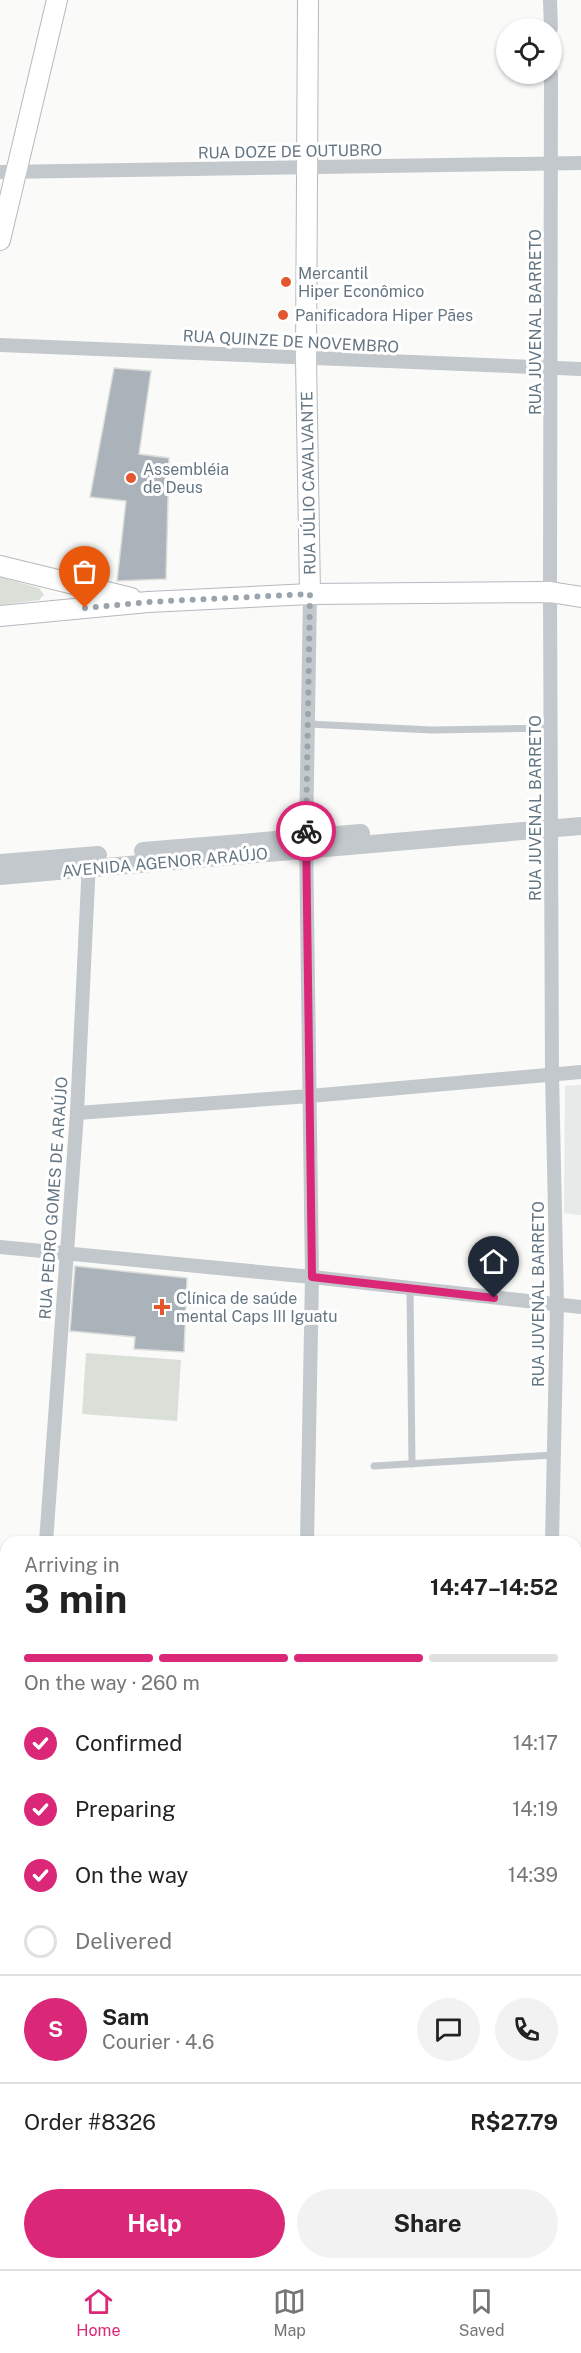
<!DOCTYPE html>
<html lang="en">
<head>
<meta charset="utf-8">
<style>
	:root { --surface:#fff; --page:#f2f2f2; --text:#222; --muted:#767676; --line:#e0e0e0; --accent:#db2777 }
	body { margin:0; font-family:"Public Sans",sans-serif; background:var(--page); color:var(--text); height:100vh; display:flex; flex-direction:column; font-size:22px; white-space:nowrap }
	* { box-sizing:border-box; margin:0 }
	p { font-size:20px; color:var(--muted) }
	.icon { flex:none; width:33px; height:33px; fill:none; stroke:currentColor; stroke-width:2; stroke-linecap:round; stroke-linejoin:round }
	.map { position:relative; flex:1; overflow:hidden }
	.drawer { position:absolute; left:0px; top:1536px; width:582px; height:734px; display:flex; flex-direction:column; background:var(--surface); border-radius:18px 18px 0 0; box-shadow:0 2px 4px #0004 }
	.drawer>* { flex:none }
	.controls { position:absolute; left:496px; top:18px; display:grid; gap:12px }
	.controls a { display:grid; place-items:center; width:66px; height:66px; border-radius:50%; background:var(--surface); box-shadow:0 2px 4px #0004; font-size:30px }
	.pin { position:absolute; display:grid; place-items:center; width:51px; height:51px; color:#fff; margin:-62px -26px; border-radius:50% 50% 50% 0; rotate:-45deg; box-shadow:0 0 6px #0007 }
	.pin .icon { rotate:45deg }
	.courier { position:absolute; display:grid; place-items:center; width:60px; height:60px; margin:-30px; border:4px solid #db2777; border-radius:50%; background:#fff; color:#222; box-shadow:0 2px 8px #0007 }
	.overview em { font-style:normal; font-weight:700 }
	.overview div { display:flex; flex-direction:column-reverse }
	.overview { display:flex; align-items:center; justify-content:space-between; height:102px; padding:0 24px }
	h1 { font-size:39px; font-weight:700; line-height:45px }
	.bar { display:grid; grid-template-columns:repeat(4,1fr); gap:9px 6px; align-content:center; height:72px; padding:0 24px }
	.bar i { height:8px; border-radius:4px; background:var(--line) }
	.bar .selected { background:var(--accent) }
	.bar p { grid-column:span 4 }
	.line { display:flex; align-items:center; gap:15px; padding:0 24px; border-top:2px solid var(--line) }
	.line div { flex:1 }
	.round { display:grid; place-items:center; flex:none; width:63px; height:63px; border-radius:32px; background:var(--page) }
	ol { padding:0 24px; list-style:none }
	li { display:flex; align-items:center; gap:18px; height:66px }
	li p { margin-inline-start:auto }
	li .icon { padding:6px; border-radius:50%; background:var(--accent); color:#fff; stroke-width:4 }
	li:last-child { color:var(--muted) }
	li i { width:33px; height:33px; border:3px solid var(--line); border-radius:50% }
	.button { display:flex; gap:12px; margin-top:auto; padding:12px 24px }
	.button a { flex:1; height:69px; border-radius:36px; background:var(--accent); color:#fff; font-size:24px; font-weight:700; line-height:69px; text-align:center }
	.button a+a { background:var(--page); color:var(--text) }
	.tab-bar { display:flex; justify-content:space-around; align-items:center; height:84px; border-top:2px solid var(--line); background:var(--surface); font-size:16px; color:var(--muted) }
	.tab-bar a { display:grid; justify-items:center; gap:3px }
	.tab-bar .selected { color:var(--accent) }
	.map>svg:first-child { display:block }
	.built { fill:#e8e9e9 }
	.green { fill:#dadfd7 }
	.building { fill:#aab3b9; stroke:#dcdcda; stroke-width:1.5 }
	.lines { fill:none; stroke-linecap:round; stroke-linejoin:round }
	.secondary-casing { stroke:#b3babf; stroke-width:22 }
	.service { stroke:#c3c8cc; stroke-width:7 }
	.minor { stroke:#c3c8cc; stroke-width:14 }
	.tertiary { stroke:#c3c8cc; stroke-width:18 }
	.secondary { stroke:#fff; stroke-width:20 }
	.done { stroke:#99a4ac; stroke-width:6; stroke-dasharray:0 10.8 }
	.route { stroke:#db2777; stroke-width:8 }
	.poi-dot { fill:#e4572e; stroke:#fff; stroke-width:2 }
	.labels { text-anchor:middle; stroke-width:6; stroke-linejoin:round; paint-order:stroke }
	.street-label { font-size:16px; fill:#657683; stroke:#fff }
	.poi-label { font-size:16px; fill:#657683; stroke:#fff; text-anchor:start }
</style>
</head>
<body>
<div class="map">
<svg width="581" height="2269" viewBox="0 0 581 2269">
	<rect width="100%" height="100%" fill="#fafaf8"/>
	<!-- built -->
	<polygon class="built" points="581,1085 581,1215 564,1213 565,1086"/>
	<!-- green -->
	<g class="green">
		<polygon points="0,577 39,588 44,595 39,600 0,605"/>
		<polygon points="86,1353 181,1360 177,1421 82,1414"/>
		<polygon points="0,1588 6,1589 6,1751 0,1750"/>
	</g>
	<!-- building -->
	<g class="building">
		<polygon points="114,368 151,371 139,454 169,458 166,579 117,581 126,501 90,497"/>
		<polygon points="75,1266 187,1278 184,1352 134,1349 135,1337 70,1331"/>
	</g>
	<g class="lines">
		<defs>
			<g id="secondary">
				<polyline points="308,0 306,359 310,594"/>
				<polyline points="0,240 57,0"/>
				<polyline points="0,566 131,598"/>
				<polyline points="0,616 148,602 310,594 550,592 581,597"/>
			</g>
		</defs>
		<!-- secondary casing -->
		<use href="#secondary" class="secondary-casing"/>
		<!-- service -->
		<g class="service">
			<polyline points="309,724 431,730 552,728"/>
			<polyline points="410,1289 412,1464"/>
			<polyline points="374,1466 553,1455"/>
		</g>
		<!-- minor -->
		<g class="minor">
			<polyline points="550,0 551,28"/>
			<polyline points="551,74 550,592 552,1074 557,1305 552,1542"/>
			<polyline points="0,172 581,163"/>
			<polyline points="0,345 581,369"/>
			<polyline points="77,1113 310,1096 581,1072"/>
			<polyline points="0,1247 312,1277 581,1307"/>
			<polyline points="46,1542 77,1113 89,861"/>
			<polyline points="307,1542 312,1277 306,837 310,594"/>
			<polyline points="0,1571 6,1572"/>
			<polyline points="576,1645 581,1646"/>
			<polyline points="0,1899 6,1900"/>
			<polyline points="576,1954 581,1954"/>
			<polyline points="576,1964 581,1969"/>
			<polyline points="576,2141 581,2143"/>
			<polyline points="0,2184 6,2086"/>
			<polyline points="236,2269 238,2264"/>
		</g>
		<!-- tertiary -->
		<g class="tertiary">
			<polyline points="143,851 361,833"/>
			<polyline points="0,863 98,855"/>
			<polyline points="0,876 581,826"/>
		</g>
		<!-- secondary -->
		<use href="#secondary" class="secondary"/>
	</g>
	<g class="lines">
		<!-- done -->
		<polyline class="done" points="85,608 148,602 310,594 306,831"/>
		<!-- route -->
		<polyline class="route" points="306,831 312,1277 494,1298"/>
	</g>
	<!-- markers -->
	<g class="poi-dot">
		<circle cx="286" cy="282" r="6"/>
		<circle cx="283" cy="315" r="6"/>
		<circle cx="131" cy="478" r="6"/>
		<path d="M159 1298h6v6h6v6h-6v6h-6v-6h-6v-6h6z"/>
	</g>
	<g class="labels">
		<!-- street labels -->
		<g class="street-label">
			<text transform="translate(290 151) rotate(-1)" y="6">RUA DOZE DE OUTUBRO</text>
			<text transform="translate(535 322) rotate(-90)" y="6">RUA JUVENAL BARRETO</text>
			<text transform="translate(291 341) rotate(3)" y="6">RUA QUINZE DE NOVEMBRO</text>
			<text transform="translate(308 483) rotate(-91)" y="6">RUA JÚLIO CAVALVANTE</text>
			<text transform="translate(535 808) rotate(-90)" y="6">RUA JUVENAL BARRETO</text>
			<text transform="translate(165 862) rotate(-5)" y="6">AVENIDA AGENOR ARAÚJO</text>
			<text transform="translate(53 1198) rotate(-86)" y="6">RUA PEDRO GOMES DE ARAÚJO</text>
			<text transform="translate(538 1294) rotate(-90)" y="6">RUA JUVENAL BARRETO</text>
		</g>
		<!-- poi labels -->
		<g class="poi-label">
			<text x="298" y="279">Mercantil<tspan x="298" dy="18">Hiper Econômico</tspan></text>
			<text x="295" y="321">Panificadora Hiper Pães</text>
			<text x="143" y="475">Assembléia<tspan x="143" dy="18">de Deus</tspan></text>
			<text x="176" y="1304">Clínica de saúde<tspan x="176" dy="18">mental Caps III Iguatu</tspan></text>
		</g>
	</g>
</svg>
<div class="controls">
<a><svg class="icon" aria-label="locate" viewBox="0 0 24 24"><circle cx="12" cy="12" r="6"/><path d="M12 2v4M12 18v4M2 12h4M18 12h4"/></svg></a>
</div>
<div class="pin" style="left:85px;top:608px;background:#ea580c"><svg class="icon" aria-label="bag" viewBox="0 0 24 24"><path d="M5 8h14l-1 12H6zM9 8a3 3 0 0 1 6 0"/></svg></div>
<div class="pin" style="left:494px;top:1298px;background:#1f2937"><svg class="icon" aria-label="home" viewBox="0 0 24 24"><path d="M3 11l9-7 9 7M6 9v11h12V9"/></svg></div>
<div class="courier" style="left:306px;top:831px"><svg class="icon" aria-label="bike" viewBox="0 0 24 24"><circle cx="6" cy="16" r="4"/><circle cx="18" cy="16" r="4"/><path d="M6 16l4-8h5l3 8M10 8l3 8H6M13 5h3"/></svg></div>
<section class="drawer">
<div class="overview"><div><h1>3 min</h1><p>Arriving in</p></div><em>14:47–14:52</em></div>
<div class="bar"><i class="selected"></i><i class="selected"></i><i class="selected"></i><i></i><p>On the way · 260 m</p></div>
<ol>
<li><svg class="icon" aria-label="check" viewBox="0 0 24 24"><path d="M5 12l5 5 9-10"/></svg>Confirmed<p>14:17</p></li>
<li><svg class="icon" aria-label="check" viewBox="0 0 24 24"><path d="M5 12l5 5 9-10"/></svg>Preparing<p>14:19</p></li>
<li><svg class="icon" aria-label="check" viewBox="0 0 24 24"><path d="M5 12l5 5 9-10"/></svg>On the way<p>14:39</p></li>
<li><i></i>Delivered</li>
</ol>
<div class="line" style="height:108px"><b class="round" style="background:var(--accent);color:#fff">S</b><div><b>Sam</b><p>Courier · 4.6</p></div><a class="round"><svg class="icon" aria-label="chat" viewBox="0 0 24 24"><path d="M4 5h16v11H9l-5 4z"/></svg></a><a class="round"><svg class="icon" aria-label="phone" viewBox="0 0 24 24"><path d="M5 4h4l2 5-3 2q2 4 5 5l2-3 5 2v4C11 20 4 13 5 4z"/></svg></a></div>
<div class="line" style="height:78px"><div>Order #8326</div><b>R$27.79</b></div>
<div class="button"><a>Help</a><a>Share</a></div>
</section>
</div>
<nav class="tab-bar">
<a class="selected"><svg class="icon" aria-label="home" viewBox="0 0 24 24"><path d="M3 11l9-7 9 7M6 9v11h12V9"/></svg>Home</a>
<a><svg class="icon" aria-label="map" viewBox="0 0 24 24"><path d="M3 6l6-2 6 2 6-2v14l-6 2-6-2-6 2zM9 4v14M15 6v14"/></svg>Map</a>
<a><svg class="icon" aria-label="saved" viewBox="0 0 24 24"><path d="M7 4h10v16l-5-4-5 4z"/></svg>Saved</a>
</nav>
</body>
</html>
